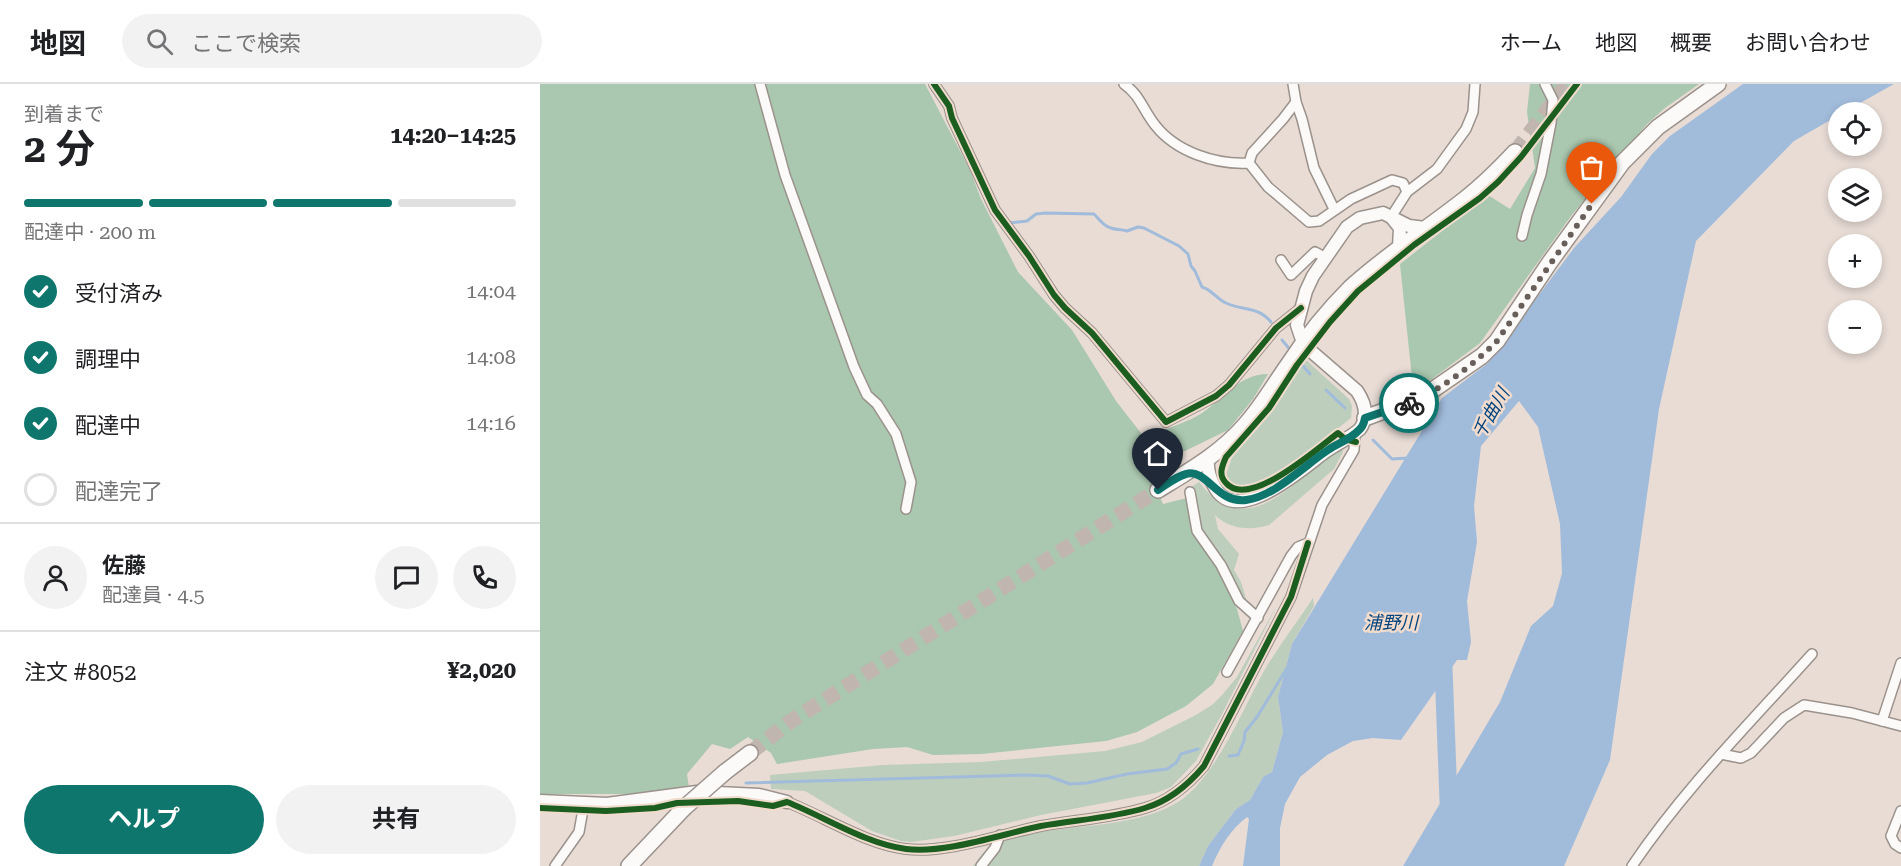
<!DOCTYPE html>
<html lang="ja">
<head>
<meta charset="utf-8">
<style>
	:root { --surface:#fff; --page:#f2f2f2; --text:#202124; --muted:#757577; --line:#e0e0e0; --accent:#0f766e }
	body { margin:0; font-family:"Roboto Serif","Noto Sans JP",serif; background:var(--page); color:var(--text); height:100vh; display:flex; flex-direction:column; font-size:22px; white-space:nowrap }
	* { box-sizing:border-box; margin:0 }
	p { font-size:20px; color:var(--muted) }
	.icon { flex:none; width:33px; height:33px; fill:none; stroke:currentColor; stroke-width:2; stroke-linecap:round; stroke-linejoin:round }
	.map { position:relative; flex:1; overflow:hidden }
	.details { display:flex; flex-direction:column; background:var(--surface); width:540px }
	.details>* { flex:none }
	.controls { position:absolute; left:1288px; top:18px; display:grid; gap:12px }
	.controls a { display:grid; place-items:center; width:54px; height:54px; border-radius:50%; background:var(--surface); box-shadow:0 3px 9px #0003; font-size:30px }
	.pin { position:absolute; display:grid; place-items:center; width:51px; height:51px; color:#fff; margin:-62px -26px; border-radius:50% 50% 50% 0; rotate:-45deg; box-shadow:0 0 6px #0007 }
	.pin .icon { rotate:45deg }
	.courier { position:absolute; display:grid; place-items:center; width:60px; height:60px; margin:-30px; border:4px solid #0f766e; border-radius:50%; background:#fff; color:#222; box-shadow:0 2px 8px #0007 }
	.overview em { font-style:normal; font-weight:700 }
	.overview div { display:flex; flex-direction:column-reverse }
	.overview { display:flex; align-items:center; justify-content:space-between; height:102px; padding:0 24px }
	h1 { font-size:39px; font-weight:700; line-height:45px }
	.bar { display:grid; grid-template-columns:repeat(4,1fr); gap:9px 6px; align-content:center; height:72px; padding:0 24px }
	.bar i { height:8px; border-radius:4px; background:var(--line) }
	.bar .selected { background:var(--accent) }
	.bar p { grid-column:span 4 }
	.line { display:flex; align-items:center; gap:15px; padding:0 24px; border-top:2px solid var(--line) }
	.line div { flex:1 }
	.round { display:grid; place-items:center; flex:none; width:63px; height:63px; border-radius:32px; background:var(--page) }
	ol { padding:0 24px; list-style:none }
	li { display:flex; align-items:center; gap:18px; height:66px }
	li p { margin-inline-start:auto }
	li .icon { padding:6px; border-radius:50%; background:var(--accent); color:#fff; stroke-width:4 }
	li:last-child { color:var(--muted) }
	li i { width:33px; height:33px; border:3px solid var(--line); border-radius:50% }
	.button { display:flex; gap:12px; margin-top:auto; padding:12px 24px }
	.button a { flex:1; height:69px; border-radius:36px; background:var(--accent); color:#fff; font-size:24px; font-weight:700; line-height:69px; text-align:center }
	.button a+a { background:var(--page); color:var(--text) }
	header { display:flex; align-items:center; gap:36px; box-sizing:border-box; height:84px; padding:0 30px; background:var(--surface); border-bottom:2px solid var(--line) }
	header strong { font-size:28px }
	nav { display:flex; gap:33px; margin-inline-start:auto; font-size:21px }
	.search { width:420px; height:54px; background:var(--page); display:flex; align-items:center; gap:15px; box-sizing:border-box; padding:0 21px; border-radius:33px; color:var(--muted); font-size:22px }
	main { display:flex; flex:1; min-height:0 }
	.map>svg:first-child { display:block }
	.green { fill:#bdcebd }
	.forest { fill:#aac7af }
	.water { fill:#a1bbdb }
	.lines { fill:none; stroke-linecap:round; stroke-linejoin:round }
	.stream { stroke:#a1bbdb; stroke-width:3 }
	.river { stroke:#a1bbdb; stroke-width:18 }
	.trunk-tunnel { stroke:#c1b6af; stroke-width:15; stroke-dasharray:15 8; stroke-linecap:butt }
	.minor-casing { stroke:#9b928c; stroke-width:12 }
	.tertiary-casing { stroke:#9b928c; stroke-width:15 }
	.primary-casing { stroke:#9b928c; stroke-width:18 }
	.trunk-casing { stroke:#9b928c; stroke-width:18 }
	.minor { stroke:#fcfaf9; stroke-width:9 }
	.tertiary { stroke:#fcfaf9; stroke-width:12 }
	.primary { stroke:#fcfaf9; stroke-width:15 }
	.trunk { stroke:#fcfaf9; stroke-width:15 }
	.trunk-bridge-casing { stroke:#9b928c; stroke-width:18; stroke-linecap:butt }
	.trunk-bridge { stroke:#fcfaf9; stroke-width:15 }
	.cycleway-casing { stroke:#f0dbcd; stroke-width:10 }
	.cycleway { stroke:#1b5e20; stroke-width:6 }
	.done { stroke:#685f5a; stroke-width:6; stroke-dasharray:0 10.8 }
	.route { stroke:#0f766e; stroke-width:8 }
	.labels { text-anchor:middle; stroke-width:5; stroke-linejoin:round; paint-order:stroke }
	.water-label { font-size:18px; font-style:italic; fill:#04447e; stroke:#f0dbcd }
</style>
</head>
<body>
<header>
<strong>地図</strong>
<div class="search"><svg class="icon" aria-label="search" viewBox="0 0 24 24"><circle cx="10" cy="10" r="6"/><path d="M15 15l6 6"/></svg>ここで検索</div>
<nav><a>ホーム</a><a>地図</a><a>概要</a><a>お問い合わせ</a></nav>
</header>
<main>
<section class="details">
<div class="overview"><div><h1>2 分</h1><p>到着まで</p></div><em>14:20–14:25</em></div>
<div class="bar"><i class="selected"></i><i class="selected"></i><i class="selected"></i><i></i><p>配達中 · 200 m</p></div>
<ol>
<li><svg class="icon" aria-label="check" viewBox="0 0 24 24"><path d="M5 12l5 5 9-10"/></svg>受付済み<p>14:04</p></li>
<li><svg class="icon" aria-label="check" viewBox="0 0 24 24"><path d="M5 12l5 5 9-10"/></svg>調理中<p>14:08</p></li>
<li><svg class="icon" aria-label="check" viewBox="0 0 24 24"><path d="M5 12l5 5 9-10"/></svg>配達中<p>14:16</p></li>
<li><i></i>配達完了</li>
</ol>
<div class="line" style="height:108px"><a class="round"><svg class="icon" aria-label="person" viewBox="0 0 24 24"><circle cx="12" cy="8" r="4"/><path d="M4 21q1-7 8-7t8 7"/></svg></a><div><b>佐藤</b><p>配達員 · 4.5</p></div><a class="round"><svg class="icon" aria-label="chat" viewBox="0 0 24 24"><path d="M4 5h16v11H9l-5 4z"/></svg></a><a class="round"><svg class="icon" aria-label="phone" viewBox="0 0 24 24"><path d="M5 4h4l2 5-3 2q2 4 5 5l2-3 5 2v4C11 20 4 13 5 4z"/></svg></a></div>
<div class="line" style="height:78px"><div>注文 #8052</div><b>¥2,020</b></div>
<div class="button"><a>ヘルプ</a><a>共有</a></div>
</section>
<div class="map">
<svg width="1361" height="782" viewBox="0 0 1361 782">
	<rect width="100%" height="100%" fill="#e8dcd5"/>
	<!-- green -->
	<g class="green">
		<polygon points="765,275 809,315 812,322 811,334 745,386 713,403 694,403 687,398 685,394 694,367 737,320"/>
		<path d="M799 365H802L803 368 794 385 729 441C710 447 689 445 675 431L678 445 699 470 694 486 701 498 707 518 704 517 660 445 650 404 659 398C708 462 755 394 799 365Z"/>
		<path d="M773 514 774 522 752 560 738 613 743 648 732 688 723 693 710 716 696 725 668 762 659 782H433C438 776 442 769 448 765 461 756 476 753 491 750 537 740 602 743 641 716 678 690 704 621 727 582 741 559 758 537 773 514Z"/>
		<polygon points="737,521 682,630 656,677 631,703 616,709 501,731 414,752 371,758 361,757 332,747 265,707 231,705 230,691 343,681 441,678 565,667 602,658 654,632 672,621 683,610 697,593"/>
	</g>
	<!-- forest -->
	<g class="forest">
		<path d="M0 0H385L430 86 441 115 478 188 532 246 576 317 604 353C621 346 641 341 657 332 681 319 697 290 728 290L713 315 688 346 608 385 623 420 647 414 652 439 661 460 678 483 697 525 703 547 673 600 646 622 597 648 566 657 441 670 393 671 367 663 333 665 237 680 231 669 208 653 190 665 172 660 147 690 149 704 86 710H0Z"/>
		<polygon points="990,0 1159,0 1125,24 1107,40 1031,132 940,259 876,307 858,306 872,294 860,180 948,111 970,125 995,84 987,28"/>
	</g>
	<!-- water -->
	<path class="water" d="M1203 0H1354L1304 28H1299V31L1254 57 1156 157 1119 325 1070 676 1024 782H863L960 618 991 542 1013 522 1022 489 1020 440 998 343 979 317 941 362 934 422 937 458 927 517 931 558 927 576H917L861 656 833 654 813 657 787 671 760 693 745 720 740 744V782H703L709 735 707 733C690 746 680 763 672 782H659L668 762 696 725 710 716 723 693 732 688 743 648 738 613 752 560 902 314 948 279 1034 164 1081 113 1112 70 1130 52Z"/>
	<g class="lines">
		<!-- stream -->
		<g class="stream">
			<path d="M469 139 487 137 496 130 506 129 554 130C559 135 564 143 571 144 576 146 581 145 587 147L598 143 604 144 639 162 648 170 651 182 655 187 662 203C672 206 677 215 686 219 703 227 718 222 731 238"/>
			<polyline points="742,256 752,268"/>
			<polyline points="758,276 770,290"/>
			<polyline points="786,306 805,324"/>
			<polyline points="833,356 852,375 868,374"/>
			<polyline points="689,672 698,671 704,657 705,648 717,633 747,584"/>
			<polyline points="206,699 486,691 508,692 530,700 547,699 587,690 627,685 636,679 641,670 658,665"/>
		</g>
		<!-- river -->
		<polyline class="river" points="903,571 909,729"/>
		<!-- trunk-tunnel -->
		<g class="trunk-tunnel">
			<polyline points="975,68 1027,0"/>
			<polyline points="210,669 251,637 618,406"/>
		</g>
		<defs>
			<g id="minor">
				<polyline points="220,0 245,91 314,283 327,311 337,320 356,350 371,398 366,425"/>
				<polyline points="394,0 409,22 412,34 455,126 489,172 514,211 525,224 552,249 626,338 676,312 689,301 736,244 761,224"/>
				<path d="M584 0C600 11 603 26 615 41 636 68 676 81 709 79L728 103 769 138 779 137 811 115 852 96 863 99 867 108"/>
				<polyline points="753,0 756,18 762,35 774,84 794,125"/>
				<polyline points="709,79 712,69 743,35 756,18"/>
				<polyline points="851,133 867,108 897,85 926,45 933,28 935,0"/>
				<polyline points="982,152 987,131 1001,90 1011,39 1013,16 1005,0"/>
				<polyline points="741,176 751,191 775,168 786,174"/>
				<polyline points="650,408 657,447 681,481 699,517 718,534"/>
				<polyline points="687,588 751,472 758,463 768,459"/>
				<polyline points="1342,637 1361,579"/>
				<polyline points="1181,670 1201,674 1211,669 1244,634 1264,621 1312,629 1361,642"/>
				<path d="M247 718C285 733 326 760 366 765 405 770 462 750 501 742 535 736 572 734 605 724 629 717 648 701 664 682L751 513 782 421 814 366 815 350"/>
				<polyline points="1361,727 1351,752 1355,760 1361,764"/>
				<polyline points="15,782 39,748 44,720"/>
				<polyline points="441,782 455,764 460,751"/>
				<path d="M1092 782C1144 705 1210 639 1272 570"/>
			</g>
			<g id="tertiary">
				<polyline points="852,134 860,144 859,163"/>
				<polyline points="761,253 757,241 766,207 773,192 807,143 820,134 843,129 869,142 885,144"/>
				<path d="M668 375C667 384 670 394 674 402 696 445 763 384 785 368 796 360 810 354 820 345 829 332 825 319 817 307L772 268"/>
				<polyline points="0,717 67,720 157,708 219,711 247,718"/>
			</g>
			<polyline id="primary" points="825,334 884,312 942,272 957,257 1010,178 1082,79 1118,43 1178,0"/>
			<g id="trunk">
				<path d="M618 406C649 387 681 369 705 341 722 322 735 299 750 278 767 252 788 226 810 204 846 171 887 145 925 115 943 101 959 85 975 68"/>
				<polyline points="185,688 210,669"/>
				<polyline points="89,782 144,724"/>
			</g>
		</defs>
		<!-- minor casing -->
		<use href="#minor" class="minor-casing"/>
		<!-- tertiary casing -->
		<use href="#tertiary" class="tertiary-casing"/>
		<!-- primary casing -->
		<use href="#primary" class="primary-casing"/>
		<!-- trunk casing -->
		<use href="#trunk" class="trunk-casing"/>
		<!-- minor -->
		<use href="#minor" class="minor"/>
		<!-- tertiary -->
		<use href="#tertiary" class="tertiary"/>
		<!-- primary -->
		<use href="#primary" class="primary"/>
		<!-- trunk -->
		<use href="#trunk" class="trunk"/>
		<defs>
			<polyline id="trunk-bridge" points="144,724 185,688"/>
		</defs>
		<!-- trunk-bridge casing -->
		<use href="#trunk-bridge" class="trunk-bridge-casing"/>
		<!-- trunk-bridge -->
		<use href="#trunk-bridge" class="trunk-bridge"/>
		<defs>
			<g id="cycleway">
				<polyline points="394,0 409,22 412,34 455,126 489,172 514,211 525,224 552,249 626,338 676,312 689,301 736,244 761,224"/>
				<path d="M816 358 805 355 798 349C778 364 709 426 686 399 678 391 682 382 686 373L729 324 757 281 790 238 818 207 874 161 940 114 958 98 981 73 1037 0"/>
				<path d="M0 724 66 727 115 724 137 719 198 717 233 722 247 718C285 733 326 760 366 765 405 770 462 750 501 742 535 736 572 734 605 724 629 717 648 701 664 682L751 513 768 459"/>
			</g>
		</defs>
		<!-- cycleway casing -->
		<use href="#cycleway" class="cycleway-casing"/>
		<!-- cycleway -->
		<use href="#cycleway" class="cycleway"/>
	</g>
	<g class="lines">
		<!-- done -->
		<path class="done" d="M869 319C902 305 932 282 957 257L1052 120"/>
		<!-- route -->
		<path class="route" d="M618 406C626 401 637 392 646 390 667 384 677 420 706 416 734 413 765 381 788 366 798 359 811 355 819 346 823 343 824 339 825 334L869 319"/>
	</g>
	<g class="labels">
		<!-- water labels -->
		<g class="water-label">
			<text transform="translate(951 329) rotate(-60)" y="6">千曲川</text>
			<text x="851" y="545">浦野川</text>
		</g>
	</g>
</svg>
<div class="controls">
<a><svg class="icon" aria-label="locate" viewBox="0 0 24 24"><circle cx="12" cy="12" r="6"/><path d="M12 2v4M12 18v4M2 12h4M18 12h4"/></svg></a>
<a><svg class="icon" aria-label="layers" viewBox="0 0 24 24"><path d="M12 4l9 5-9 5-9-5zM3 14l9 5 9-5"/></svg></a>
<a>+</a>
<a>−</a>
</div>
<div class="pin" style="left:1052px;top:120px;background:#ea580c"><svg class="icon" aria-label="bag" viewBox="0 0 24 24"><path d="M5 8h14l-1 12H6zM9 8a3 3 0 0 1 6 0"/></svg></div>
<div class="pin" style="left:618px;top:406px;background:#1f2937"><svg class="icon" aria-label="home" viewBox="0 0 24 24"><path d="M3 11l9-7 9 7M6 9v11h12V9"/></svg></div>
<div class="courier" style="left:869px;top:319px"><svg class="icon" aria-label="bike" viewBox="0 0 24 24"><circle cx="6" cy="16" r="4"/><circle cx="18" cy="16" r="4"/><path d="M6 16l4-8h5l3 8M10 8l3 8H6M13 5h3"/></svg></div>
</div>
</main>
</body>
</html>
